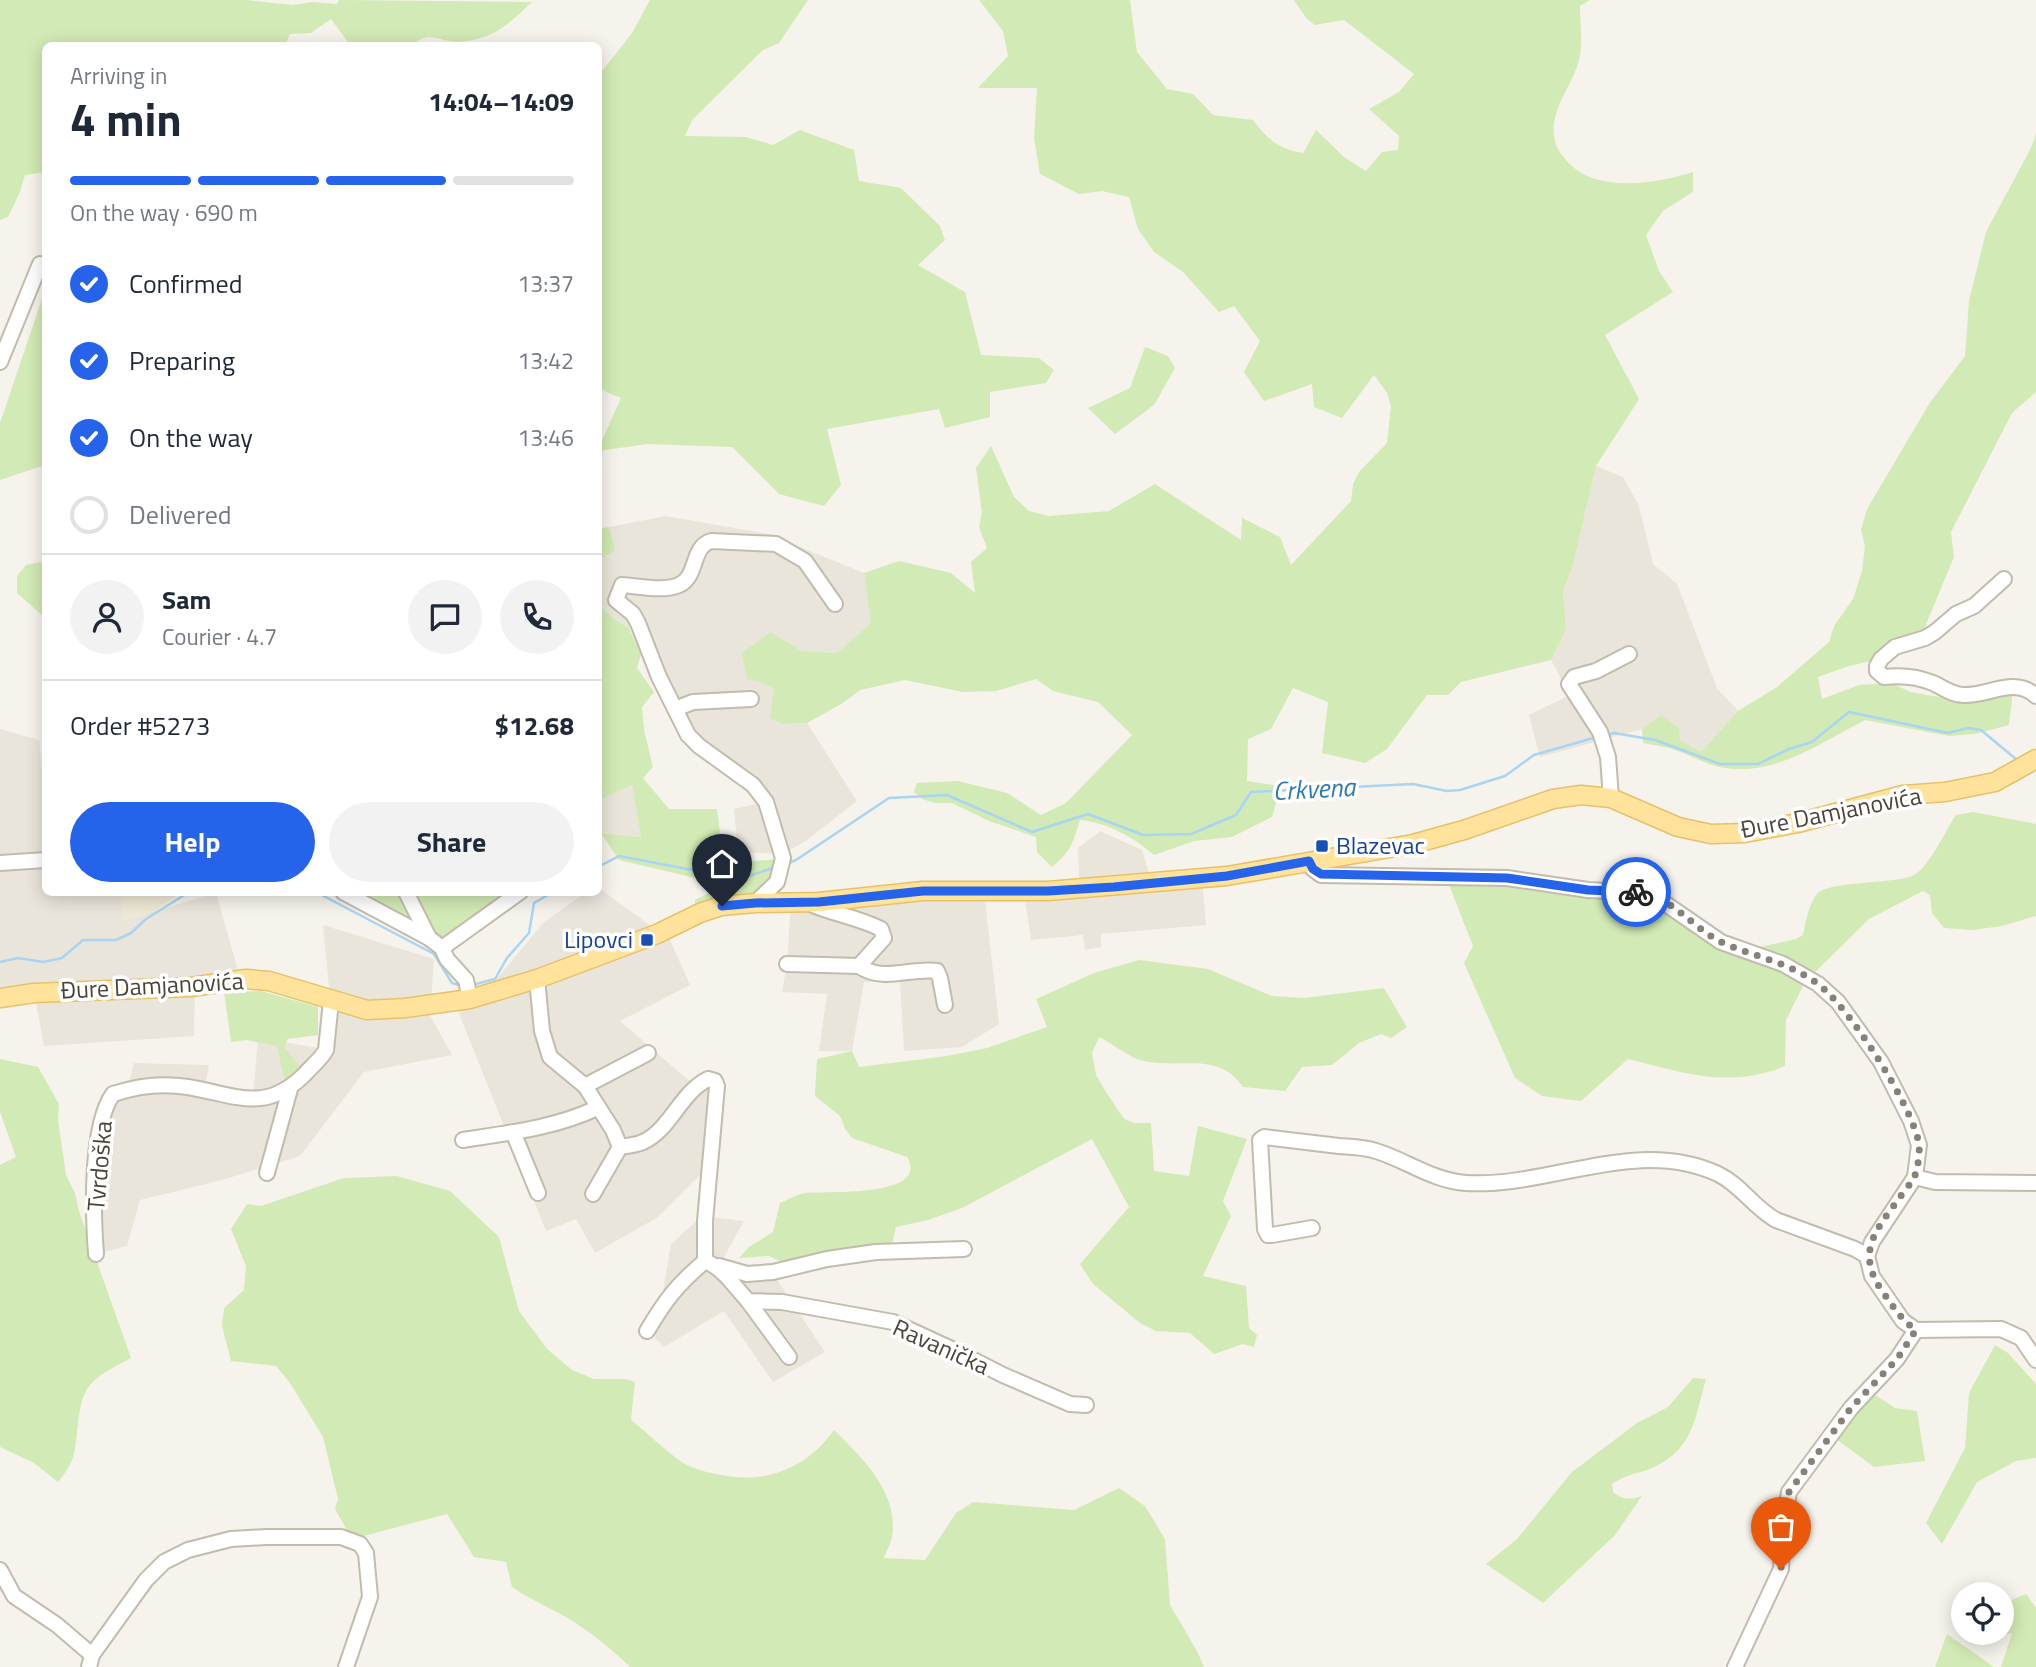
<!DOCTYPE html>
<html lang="en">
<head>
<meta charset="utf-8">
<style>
	:root { --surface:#fff; --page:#f2f2f3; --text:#1f2937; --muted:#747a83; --line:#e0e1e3; --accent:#2563eb }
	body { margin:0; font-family:"Titillium Web",sans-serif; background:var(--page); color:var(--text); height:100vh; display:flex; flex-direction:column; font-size:26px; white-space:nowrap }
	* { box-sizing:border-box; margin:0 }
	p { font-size:23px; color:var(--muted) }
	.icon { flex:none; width:38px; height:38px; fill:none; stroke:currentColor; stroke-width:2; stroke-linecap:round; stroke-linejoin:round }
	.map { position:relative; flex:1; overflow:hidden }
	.side { position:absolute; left:42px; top:42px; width:560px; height:854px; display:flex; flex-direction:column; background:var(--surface); border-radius:10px; box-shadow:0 4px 18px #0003 }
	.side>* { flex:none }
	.buttons { position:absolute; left:1951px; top:1582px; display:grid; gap:14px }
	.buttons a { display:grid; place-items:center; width:63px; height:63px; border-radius:50%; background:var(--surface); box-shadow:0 4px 18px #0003; font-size:35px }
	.pin { position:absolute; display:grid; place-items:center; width:60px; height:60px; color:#fff; margin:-72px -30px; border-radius:50% 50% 50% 0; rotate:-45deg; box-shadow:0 0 7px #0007 }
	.pin .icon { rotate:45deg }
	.courier { position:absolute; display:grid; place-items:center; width:70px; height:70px; margin:-35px; border:5px solid #2563eb; border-radius:50%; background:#fff; color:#222; box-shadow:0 2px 9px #0007 }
	.headline em { font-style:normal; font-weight:700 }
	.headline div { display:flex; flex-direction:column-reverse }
	.headline { display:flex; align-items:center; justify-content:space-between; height:119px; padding:0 28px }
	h1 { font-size:46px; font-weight:700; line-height:52px }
	.bar { display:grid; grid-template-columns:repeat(4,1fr); gap:10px 7px; align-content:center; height:84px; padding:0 28px }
	.bar i { height:9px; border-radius:5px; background:var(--line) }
	.bar .on { background:var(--accent) }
	.bar p { grid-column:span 4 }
	.line { display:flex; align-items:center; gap:18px; padding:0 28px; border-top:2px solid var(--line) }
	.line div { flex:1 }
	.round { display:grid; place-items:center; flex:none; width:74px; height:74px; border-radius:37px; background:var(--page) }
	ol { padding:0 28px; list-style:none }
	li { display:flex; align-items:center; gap:21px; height:77px }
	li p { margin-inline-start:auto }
	li .icon { padding:7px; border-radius:50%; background:var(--accent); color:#fff; stroke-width:4 }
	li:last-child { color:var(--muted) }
	li i { width:38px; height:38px; border:4px solid var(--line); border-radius:50% }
	.action { display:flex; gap:14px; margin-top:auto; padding:14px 28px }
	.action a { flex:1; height:80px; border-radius:42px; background:var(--accent); color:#fff; font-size:28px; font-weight:700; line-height:80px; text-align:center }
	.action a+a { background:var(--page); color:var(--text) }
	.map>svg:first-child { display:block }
	.residential { fill:#eae5da }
	.education { fill:#efe8d6 }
	.green { fill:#d2eab5 }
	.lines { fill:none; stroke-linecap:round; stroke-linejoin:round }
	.stream { stroke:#a9d4f2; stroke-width:2.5 }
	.minor-casing { stroke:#c2bbae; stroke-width:18 }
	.major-casing { stroke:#e6c16a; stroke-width:21 }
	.minor { stroke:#fff; stroke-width:14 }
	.major { stroke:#ffe39c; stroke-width:18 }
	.done { stroke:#878178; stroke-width:7; stroke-dasharray:0 12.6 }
	.route { stroke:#2563eb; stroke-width:9 }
	.transit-dot { fill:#1a4fb4; stroke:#fff; stroke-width:2.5 }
	.labels { text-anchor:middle; stroke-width:7; stroke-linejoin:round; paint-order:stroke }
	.street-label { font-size:24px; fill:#4b4439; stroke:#fff }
	.transit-label { font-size:24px; fill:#164399; stroke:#fff; text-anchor:start }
	.water-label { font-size:26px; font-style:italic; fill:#2e7ab2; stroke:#fff }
</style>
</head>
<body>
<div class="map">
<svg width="2036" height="1667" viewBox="0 0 2036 1667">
	<rect width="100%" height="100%" fill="#f6f3ec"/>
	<!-- residential -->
	<g class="residential">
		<polygon points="1596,466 1623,477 1639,506 1653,564 1677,584 1717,688 1738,711 1701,752 1680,740 1661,715 1642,729 1540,757 1529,715 1570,695 1551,660 1566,630 1563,591 1572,569"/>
		<polygon points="666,516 768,534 864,573 871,623 837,653 802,651 771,632 759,681 774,689 783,724 807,723 857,801 807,840 783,854 738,852 734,809 765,802 699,746 658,672 641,654 630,628 613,618 599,602 599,575 602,558 614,550 609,527"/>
		<polygon points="0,729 39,740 42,772 46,780 46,892 121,893 121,921 216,893 239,974 195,980 194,1036 44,1046 34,993 0,998"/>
		<polygon points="632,785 641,837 602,833 599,836 599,800"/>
		<polygon points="1100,831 1142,850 1152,883 1202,879 1206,925 1101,934 1101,947 1085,950 1083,935 1031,940 1025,899 1080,897 1078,848"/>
		<polygon points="599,888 670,940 690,985 620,1021 699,1089 716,1083 725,1086 710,1165 658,1217 595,1253 576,1219 546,1231 458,1011 495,981 544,922 585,893 598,892"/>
		<polygon points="984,891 999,1024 962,1047 904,1051 900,981 864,982 852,1051 819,1051 827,994 782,992 787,964 791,902"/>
		<polygon points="323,925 434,959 430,1015 452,1055 364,1072 300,1156 222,1180 140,1200 127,1246 96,1254 106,1103 127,1089 134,1063 209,1065 204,1091 253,1098 258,1038 325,1049 331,1008"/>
		<polygon points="702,1216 744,1221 719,1266 774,1275 825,1352 773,1382 724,1311 664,1347 655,1338 671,1244"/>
	</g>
	<!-- education -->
	<polygon class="education" points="121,893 121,892 180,893 157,910 121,921"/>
	<!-- green -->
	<g class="green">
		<path d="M0 0H247L292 5 313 2 337 4 339 0 532 2C518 15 506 28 487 36 480 39 468 41 460 42 442 43 428 29 413 45H350L331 19 311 33 290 34 285 45 46 46 45 172 25 175 20 192 8 217 0 220Z"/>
		<polygon points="650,0 808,0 779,43 763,50 692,120 685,136 746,137 773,145 800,130 854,150 859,181 901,188 940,226 945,240 918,265 965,292 981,355 1039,358 1054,370 1046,383 990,392 990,417 945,428 939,409 827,429 841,485 824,506 779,494 732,447 647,444 599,451 599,447 621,398 606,392 599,386 599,75 632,33"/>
		<path d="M979 0H1130L1137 52 1167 89 1193 94 1213 115 1253 120C1267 139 1279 149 1303 153L1316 130 1344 157 1366 171 1382 152 1398 150 1399 136 1369 109 1399 92 1414 74 1344 20 1315 25 1307 19 1294 0H1590L1580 6C1580 23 1583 44 1579 60 1572 87 1551 107 1554 136 1555 146 1560 153 1566 160 1594 194 1656 184 1693 172V192L1663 211 1646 235 1659 271 1673 292 1605 335 1639 399 1596 466 1572 569 1563 591 1566 630 1551 660 1461 682 1448 695H1427L1387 749 1365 763 1322 753 1328 702 1293 688 1271 729 1248 739 1247 781 1281 786 1272 817 1232 837 1194 841 1154 855C1135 838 1106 822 1080 820 1073 843 1071 851 1052 867L1037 852 1036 837 989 821 952 803H935L922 799 914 792 917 783 958 781 1007 793 1041 815 1066 803 1132 735 1098 702 1053 691 1036 679 996 691 963 692 905 680 860 690 843 703 807 723 783 724 770 718 774 689 759 681 747 679 742 653 771 632 802 651 837 653 871 623 864 573 899 561 951 573 975 593 971 562 987 548 979 527 982 513 976 468 991 446 1014 497 1029 511 1049 516 1109 511 1155 484 1241 540 1242 518 1280 537 1291 565 1351 501 1353 484 1360 471 1387 443 1391 406 1387 393 1374 375 1342 418 1314 407 1312 384 1264 401 1244 372 1260 341 1234 306 1219 312 1183 272 1154 252 1138 229 1129 197 1102 191 1079 194 1040 174 1034 138 1037 88H978L1008 56 1003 31Z"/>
		<path d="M2036 133V392L2012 413 1951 532 1954 557 1924 629 1884 646 1871 661 1849 666 1818 677 1822 699 1859 685 1892 683 1910 692 1958 700 2013 691 2009 725 1975 734 1949 736 1865 720C1822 742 1776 776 1725 768 1705 765 1689 754 1670 748 1661 746 1652 745 1643 743L1642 729 1661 715 1679 728 1680 740 1701 752 1738 711 1777 687 1829 642 1834 626 1853 599 1862 571 1865 546 1861 530 1867 509 1929 404 1965 356 1969 301 1986 232 2031 148Z"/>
		<polygon points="45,290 45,465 0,480 0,423"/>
		<polygon points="1145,347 1168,356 1175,368 1154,405 1115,434 1088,408 1130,388"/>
		<polygon points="609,527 615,550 602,558 599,575 599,529"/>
		<polygon points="40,562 45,563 45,618 17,593 17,576 26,565"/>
		<polygon points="598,602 613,618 629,628 641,654 637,668 654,692 642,707 644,730 653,767 643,778 669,809 717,809 723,855 741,862 781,859 773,884 744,898 695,908 695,900 725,885 619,860 601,833 641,837 632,785 599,800"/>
		<path d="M1973 812 2036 824V916L2002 926 1973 930 1944 928 1932 913 1930 895 1923 891 1869 919 1805 982 1786 1020 1785 1066C1728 1089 1685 1073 1628 1059L1581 1101 1542 1096 1515 1078 1464 963 1473 946 1449 885 1508 886 1562 895 1650 900 1690 931 1729 950 1756 948 1796 939 1803 935C1806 922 1808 905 1817 894 1828 881 1892 884 1912 876 1928 870 1945 831 1956 815Z"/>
		<polygon points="367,893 513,893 453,936 442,939 429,928 419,931 372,903"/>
		<path d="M1139 960 1208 969 1272 996 1304 998 1384 988 1407 1027 1391 1038 1381 1034 1359 1043 1332 1065 1302 1067 1285 1091 1243 1087C1217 1048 1175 1072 1137 1059 1124 1054 1112 1043 1099 1037L1092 1053 1096 1075 1106 1092 1124 1119 1135 1123H1151L1154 1171 1189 1176 1198 1126 1247 1139 1223 1201 1231 1216 1203 1276 1246 1286 1249 1328 1257 1335 1254 1347 1243 1344 1214 1354 1190 1333 1156 1331 1140 1323 1093 1284 1080 1264 1129 1207 1092 1139 962 1208 928 1220 896 1227 892 1245 788 1265 769 1256 739 1258 749 1247 773 1232 780 1203C789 1199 797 1194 806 1193 826 1191 931 1198 907 1157L852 1138 845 1129 840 1116 815 1096 817 1059 852 1051 859 1067 947 1056 987 1048 1047 1027 1036 999 1094 973Z"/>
		<polygon points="261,991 318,1007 318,1035 288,1039 284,1047 302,1069 286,1087 277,1046 246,1040 231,1042 224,992"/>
		<path d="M0 1059 38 1067 59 1104 58 1120 66 1175 75 1193 79 1211 131 1358C118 1365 100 1373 90 1385 76 1402 79 1433 74 1454 71 1465 65 1473 58 1482L34 1463 0 1447V1165L16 1157 0 1112Z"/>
		<path d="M397 1176 450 1191 499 1237 519 1311 547 1349 572 1370 594 1379H626L635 1382 631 1420C649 1434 666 1452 685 1464 696 1470 710 1473 721 1475 767 1484 807 1468 834 1430 863 1459 899 1492 892 1537 891 1544 886 1551 884 1558L925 1560 956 1513 973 1502 1074 1510 1119 1488 1145 1506 1165 1539 1170 1605 1197 1651 1204 1667H630C613 1650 594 1635 574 1622 554 1609 532 1601 512 1587L506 1562 474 1557 447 1514 352 1539 335 1509 338 1499 323 1437 290 1383 276 1366 231 1361 222 1326 224 1308 244 1290 246 1266 231 1229 247 1204 261 1206 344 1178Z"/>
		<polygon points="1995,1345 2008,1353 2036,1384 2036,1458 2016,1461 1977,1482 1942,1544 1926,1523 1965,1448 1969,1393"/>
		<path d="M1693 1378 1706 1379C1695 1418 1693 1450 1652 1468 1637 1474 1626 1474 1612 1484L1613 1492C1623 1500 1630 1500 1642 1496L1615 1535 1543 1603 1486 1564 1517 1539 1572 1472 1637 1423 1668 1407Z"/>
		<polygon points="1869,1391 1895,1408 1917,1411 1925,1461 1874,1467 1832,1436"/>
		<polygon points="2026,1594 2036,1608 2036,1667 2001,1667 2012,1633 1982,1639 1980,1633 2002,1633 2002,1604"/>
		<polygon points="1947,1634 1994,1667 1935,1667"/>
	</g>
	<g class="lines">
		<!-- stream -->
		<g class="stream">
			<polyline points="1607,735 1614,733 1655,740 1720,764 1758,764 1789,749 1812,742 1849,712 1948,733 1968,728 1981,730 2017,760"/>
			<polyline points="789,863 796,860 889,798 947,795 1032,832 1088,814 1143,835 1191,834 1236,815 1251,792 1413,784 1447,791 1460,790 1505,776 1534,755 1597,737"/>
			<polyline points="598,867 619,856 740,879 776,867"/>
			<polyline points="316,892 434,954 452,983 462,986"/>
			<polyline points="0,962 18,958 43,962 53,960 62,958 83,940 116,940 131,933 146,919 189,892"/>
			<polyline points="472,985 495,979 507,958 529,933 534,903 553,892"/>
		</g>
		<defs>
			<g id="minor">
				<polyline points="0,362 40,264"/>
				<path d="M2004 579 1974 606 1956 614 1935 632 1925 638 1895 647 1881 659 1877 666V671L1884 677C1901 675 1916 676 1933 683 1942 687 1952 695 1963 695 1989 696 2014 676 2036 696"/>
				<polyline points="675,709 693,702 751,699"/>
				<polyline points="1611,798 1608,757 1600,732 1569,684 1574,677 1596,671 1629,654"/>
				<polyline points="1309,861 1313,869 1321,875 1507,878 1588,890 1650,893 1721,942 1783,964 1818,984 1838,1002 1881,1062 1911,1121 1919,1145 1915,1177 1872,1242 1867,1256 1872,1276 1903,1321 1916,1330 2001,1329 2021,1338 2036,1360"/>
				<polyline points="0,863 46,860"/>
				<polyline points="343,892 429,938 442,948 447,959 466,980 470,999"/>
				<polyline points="406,892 429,938"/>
				<path d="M755 903 777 882 783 858 766 802 753 785 699 746 688 735 659 677 638 623 633 614 616 600 622 585C639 586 663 592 679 585 698 577 691 547 711 541L776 544 805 561 835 604"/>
				<polyline points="442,948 520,892"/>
				<path d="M787 964 859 966 884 938 881 929C858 917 832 914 808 903"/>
				<path d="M859 966C883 983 911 967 937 971L940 978 945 1005"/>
				<path d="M537 979 542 1031 550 1057 585 1086 613 1130 620 1147C627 1146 636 1145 643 1142 671 1129 680 1093 708 1079L715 1081 717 1086 705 1221V1261C723 1268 735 1287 748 1301L782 1302 893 1322 956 1351 1003 1375 1070 1404 1086 1405"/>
				<polyline points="585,1086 648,1053"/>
				<polyline points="513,1132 538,1193"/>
				<path d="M463 1140C508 1133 555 1128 597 1108"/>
				<polyline points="267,1173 290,1089"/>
				<polyline points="1915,1177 1935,1182 2036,1183"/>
				<polyline points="593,1194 620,1147"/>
				<path d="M1312 1228 1272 1235H1268L1265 1229 1260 1140 1264 1137C1289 1140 1314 1143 1339 1146 1350 1147 1364 1147 1376 1151 1406 1160 1433 1181 1466 1183 1550 1188 1636 1136 1718 1174 1741 1185 1754 1208 1776 1220L1855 1249 1867 1256"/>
				<path d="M96 1254C93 1214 90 1126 113 1094 137 1086 163 1083 188 1087 236 1095 265 1114 305 1074 312 1066 321 1059 326 1050L331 1001"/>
				<polyline points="719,1266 747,1274 773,1272 827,1259 876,1252 964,1249"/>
				<polyline points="748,1301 789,1357"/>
				<path d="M647 1331C666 1299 677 1285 705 1261"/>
				<polyline points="0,1570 14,1596 57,1625 92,1655"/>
				<polyline points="89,1667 92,1655 146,1580 164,1562 188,1550 231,1539 266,1537 341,1537 360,1544 366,1553 370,1597 346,1667"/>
				<polyline points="1735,1667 1781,1569 1783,1529 1789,1492 1851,1408 1897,1359 1916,1330"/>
			</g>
			<polyline id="major" points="0,998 34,993 191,987 246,979 269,981 367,1010 405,1008 470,999 537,979 657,934 700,913 721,906 755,903 819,902 923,891 1048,891 1227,876 1413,844 1464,830 1553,799 1581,795 1611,798 1678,827 1711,834 1745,833 1798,823 1903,795 1945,792 1995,782 2036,759"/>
		</defs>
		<!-- minor casing -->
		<use href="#minor" class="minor-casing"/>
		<!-- major casing -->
		<use href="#major" class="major-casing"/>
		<!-- minor -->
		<use href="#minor" class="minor"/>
		<!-- major -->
		<use href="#major" class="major"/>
	</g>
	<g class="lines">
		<!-- done -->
		<path class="done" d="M1636 892C1670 894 1691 927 1721 942 1754 957 1789 962 1818 984 1850 1008 1912 1105 1919 1144 1920 1151 1918 1159 1918 1165 1916 1177 1910 1184 1903 1193 1878 1228 1854 1250 1882 1291 1893 1306 1901 1320 1916 1330L1897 1359 1851 1408 1789 1492 1783 1529 1781 1569"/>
		<!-- route -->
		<polyline class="route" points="722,906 755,903 819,902 923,891 1048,891 1114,887 1227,876 1309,861 1313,869 1321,874 1507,878 1588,890 1636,892"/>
	</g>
	<!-- markers -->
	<g class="transit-dot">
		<rect x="1315" y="839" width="14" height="14" rx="3.5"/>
		<rect x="640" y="933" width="14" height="14" rx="3.5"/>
	</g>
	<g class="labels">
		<!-- street labels -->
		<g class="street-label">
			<text transform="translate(1831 813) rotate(-11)" y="8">Đure Damjanovića</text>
			<text transform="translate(152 986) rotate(-3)" y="8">Đure Damjanovića</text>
			<text transform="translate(100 1166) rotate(-85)" y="8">Tvrdoška</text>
			<text transform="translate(941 1347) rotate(24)" y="8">Ravanička</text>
		</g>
		<!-- transit labels -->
		<g class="transit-label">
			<text x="1336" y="854">Blazevac</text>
			<text x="633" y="948" text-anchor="end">Lipovci</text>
		</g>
		<!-- water labels -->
		<g class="water-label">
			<text transform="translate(1314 789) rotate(-3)" y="9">Crkvena</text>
		</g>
	</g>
</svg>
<div class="buttons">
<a><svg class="icon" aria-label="locate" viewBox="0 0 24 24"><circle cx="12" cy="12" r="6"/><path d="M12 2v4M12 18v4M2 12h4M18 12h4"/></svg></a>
</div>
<div class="pin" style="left:1781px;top:1569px;background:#ea580c"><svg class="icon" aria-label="bag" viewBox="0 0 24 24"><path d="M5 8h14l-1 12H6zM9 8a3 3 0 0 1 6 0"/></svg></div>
<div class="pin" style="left:722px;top:906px;background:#1f2937"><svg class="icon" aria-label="home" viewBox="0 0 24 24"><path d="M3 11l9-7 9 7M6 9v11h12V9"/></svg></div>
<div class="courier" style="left:1636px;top:892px"><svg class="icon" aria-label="bike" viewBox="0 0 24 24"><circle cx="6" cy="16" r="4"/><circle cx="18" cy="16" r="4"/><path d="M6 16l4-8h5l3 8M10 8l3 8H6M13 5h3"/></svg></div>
<section class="side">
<div class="headline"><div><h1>4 min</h1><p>Arriving in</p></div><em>14:04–14:09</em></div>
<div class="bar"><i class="on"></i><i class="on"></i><i class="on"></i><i></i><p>On the way · 690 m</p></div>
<ol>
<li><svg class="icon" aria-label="check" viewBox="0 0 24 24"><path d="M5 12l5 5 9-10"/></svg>Confirmed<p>13:37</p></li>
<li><svg class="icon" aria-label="check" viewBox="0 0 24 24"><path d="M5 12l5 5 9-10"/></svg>Preparing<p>13:42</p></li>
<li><svg class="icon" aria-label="check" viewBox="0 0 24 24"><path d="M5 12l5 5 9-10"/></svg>On the way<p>13:46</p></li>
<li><i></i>Delivered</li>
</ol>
<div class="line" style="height:126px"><a class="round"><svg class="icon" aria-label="person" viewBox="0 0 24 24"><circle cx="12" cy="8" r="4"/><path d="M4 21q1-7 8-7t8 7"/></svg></a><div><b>Sam</b><p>Courier · 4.7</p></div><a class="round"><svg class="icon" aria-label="chat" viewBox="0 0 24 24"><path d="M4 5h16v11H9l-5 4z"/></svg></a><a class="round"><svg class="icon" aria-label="phone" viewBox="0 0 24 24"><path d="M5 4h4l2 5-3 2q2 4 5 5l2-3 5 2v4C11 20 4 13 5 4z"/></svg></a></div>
<div class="line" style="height:91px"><div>Order #5273</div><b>$12.68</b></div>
<div class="action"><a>Help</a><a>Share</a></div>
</section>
</div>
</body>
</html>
